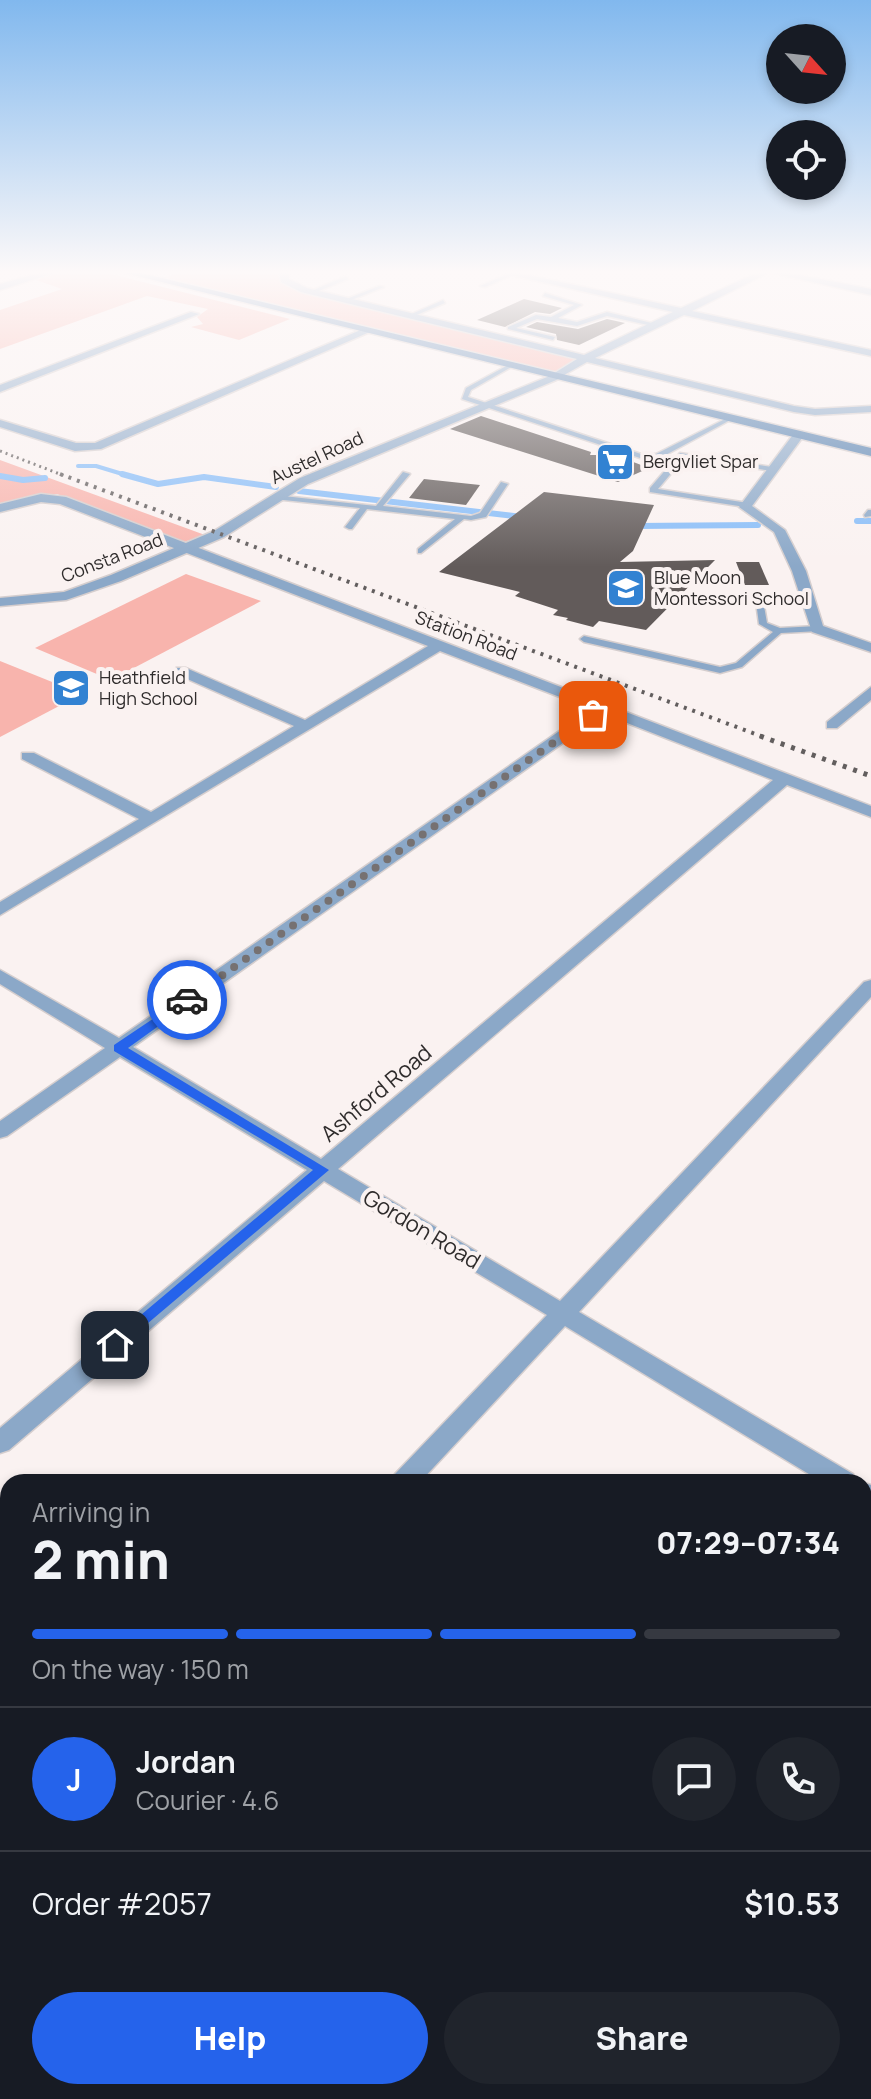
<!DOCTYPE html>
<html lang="en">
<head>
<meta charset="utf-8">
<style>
	:root { --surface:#171b24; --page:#20242c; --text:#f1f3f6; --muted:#9ea1a6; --line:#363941; --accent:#2563eb }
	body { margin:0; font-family:Manrope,sans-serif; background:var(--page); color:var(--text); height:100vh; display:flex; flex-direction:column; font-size:30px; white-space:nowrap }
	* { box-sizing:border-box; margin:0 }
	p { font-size:26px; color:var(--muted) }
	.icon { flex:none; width:44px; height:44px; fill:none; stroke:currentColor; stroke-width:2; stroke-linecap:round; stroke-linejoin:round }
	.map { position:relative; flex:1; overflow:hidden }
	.panel { position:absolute; left:0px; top:1474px; width:872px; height:626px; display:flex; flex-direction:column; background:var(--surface); border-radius:24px 24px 0 0; box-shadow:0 4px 12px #0003 }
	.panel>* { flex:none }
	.needle { width:52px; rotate:117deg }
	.tools { position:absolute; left:766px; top:24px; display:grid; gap:16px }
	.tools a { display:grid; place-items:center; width:80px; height:80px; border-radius:50%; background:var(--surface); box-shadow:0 4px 12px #0003; font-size:40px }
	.pin { position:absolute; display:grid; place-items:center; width:68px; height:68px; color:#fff; margin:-34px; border-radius:16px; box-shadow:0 4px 12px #0006 }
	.courier { position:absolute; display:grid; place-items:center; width:80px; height:80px; margin:-40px; border:6px solid #2563eb; border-radius:50%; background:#fff; color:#222; box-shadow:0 2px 10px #0007 }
	.summary em { font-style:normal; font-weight:800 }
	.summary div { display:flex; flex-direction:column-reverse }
	.summary { display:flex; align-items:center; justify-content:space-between; height:136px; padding:0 32px }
	h1 { font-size:52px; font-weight:800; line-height:60px }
	.bar { display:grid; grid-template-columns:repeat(4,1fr); gap:12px 8px; align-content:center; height:96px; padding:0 32px }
	.bar i { height:10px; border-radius:6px; background:var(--line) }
	.bar .current { background:var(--accent) }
	.bar p { grid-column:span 4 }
	.line { display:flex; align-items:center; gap:20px; padding:0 32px; border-top:2px solid var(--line) }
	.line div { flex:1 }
	.round { display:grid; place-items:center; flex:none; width:84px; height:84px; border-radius:42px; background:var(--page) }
	.action { display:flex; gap:16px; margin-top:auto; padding:16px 32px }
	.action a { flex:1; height:92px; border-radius:48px; background:var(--accent); color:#fff; font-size:32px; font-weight:800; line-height:92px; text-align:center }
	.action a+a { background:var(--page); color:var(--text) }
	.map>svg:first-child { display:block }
	.green { fill:#f8b4ad }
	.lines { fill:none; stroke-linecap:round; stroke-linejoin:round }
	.stream-far1 { stroke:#88bdf8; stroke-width:4 }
	.stream { stroke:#88bdf8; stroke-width:6 }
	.building { fill:#625b5a }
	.service-casing { stroke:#d5cece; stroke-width:3 }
	.minor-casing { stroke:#d5cece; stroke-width:3 }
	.tertiary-casing { stroke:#d5cece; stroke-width:3 }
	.secondary-casing { stroke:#d5cece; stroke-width:3 }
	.service { fill:#8ba8c8; fill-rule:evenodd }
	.minor { fill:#8ba8c8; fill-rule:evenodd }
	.tertiary { fill:#8ba8c8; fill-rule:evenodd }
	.secondary { fill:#5782b1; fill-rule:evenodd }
	.rail-far2 { stroke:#625e5e; stroke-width:3; stroke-dasharray:2 4; stroke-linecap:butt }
	.rail-far1 { stroke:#625e5e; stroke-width:4; stroke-dasharray:3 6; stroke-linecap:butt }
	.rail { stroke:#625e5e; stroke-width:5; stroke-dasharray:4 7; stroke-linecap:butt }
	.route { fill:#2563eb }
	.done { stroke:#767171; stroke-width:8; stroke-dasharray:0 14.4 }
	.labels { text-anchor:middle; stroke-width:8; stroke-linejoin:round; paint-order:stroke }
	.far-street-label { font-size:18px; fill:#2f2c2c; stroke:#faf2f1 }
	.far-poi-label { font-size:18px; fill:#2f2c2c; stroke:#faf2f1; text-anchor:start }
	.street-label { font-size:22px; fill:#2f2c2c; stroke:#faf2f1 }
</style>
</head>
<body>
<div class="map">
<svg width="871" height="2099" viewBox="0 0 871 2099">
	<rect width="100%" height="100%" fill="#faf2f1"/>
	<!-- green -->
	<g class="green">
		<polygon points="57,273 107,273 290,319 239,340 191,327 203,324 197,317 208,309 147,296 0,349 0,310 62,289 36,280"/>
		<polygon points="178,273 284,273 288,284 586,358 557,376 159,279"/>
		<polygon points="0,460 205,535 184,542 57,494 33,495 0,504"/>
		<polygon points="186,574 261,601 111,680 35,648"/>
		<polygon points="0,661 82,694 0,737"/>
	</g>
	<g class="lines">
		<!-- stream-far1 -->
		<polyline class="stream-far1" points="78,466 96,466 129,476"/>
		<!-- stream -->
		<g class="stream">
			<polyline points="122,474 158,484 204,477 276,487"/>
			<polyline points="0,476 23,480 45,478"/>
			<polyline points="299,491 522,517"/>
			<polyline points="857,521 871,521"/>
			<polyline points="635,526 758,525"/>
		</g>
	</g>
	<!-- building -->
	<g class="building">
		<polygon points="524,299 562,308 550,314 535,312 505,327 477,320"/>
		<polygon points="607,319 625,323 579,345 557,340 556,334 526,327 537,322 578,329"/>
		<polygon points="481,416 591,452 590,455 615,455 649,468 618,482 450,429"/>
		<polygon points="424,479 480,485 466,505 409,498"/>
		<polygon points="544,492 654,505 633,551 620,562 715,560 646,630 599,621 593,627 566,620 568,618 553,615 558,610 515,596 520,592 439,572"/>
		<polygon points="736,562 759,562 769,585 745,585"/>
	</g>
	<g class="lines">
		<defs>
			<g id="service">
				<polygon points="510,273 515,274 485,287 480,286"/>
				<polygon points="346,276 348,279 314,293 309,292"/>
				<polygon points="379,286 384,287 349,301 344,300"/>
				<polygon points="545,293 582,305 558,318 577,322 607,312 660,325 657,327 607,316 577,326 537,319 516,328 555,337 553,340 508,329 508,327 536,315 551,317 574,305 543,296"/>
				<polygon points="443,300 445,303 412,317 407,316"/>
				<polygon points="510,364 515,365 471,390 468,397 641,454 656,454 729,417 734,418 660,458 640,458 462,399 466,388"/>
				<polygon points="680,453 772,467 776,469 772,471 685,457 658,489 748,503 749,505 745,507 650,492 650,488"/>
				<polygon points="403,472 410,474 383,506 471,516 480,513 501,482 508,484 486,517 471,520 464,519 421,553 418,553 418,549 455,519 367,509 352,529 349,529 345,527 360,508 274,499 270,497 274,495 376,506"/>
				<polygon points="868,510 871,510 871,516 865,517 864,515"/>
				<polygon points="808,600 811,600 811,604 764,606 767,623 780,628 817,626 820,627 820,631 781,633 742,667 720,673 584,642 580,639 584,636 720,667 736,663 773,632 759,624 756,602"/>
			</g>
			<g id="minor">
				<polygon points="39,273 54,273 0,290 0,284"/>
				<polygon points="279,273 289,273 289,279 307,288 584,355 673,312 502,273 519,273 681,308 756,273 768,273 692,311 871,350 871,356 684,315 595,358 794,406 815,409 871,406 871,412 815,415 794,412 587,362 557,379 552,376 553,374 577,359 301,292 281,282"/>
				<polygon points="772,273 790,273 871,289 871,295"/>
				<polygon points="191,312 199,314 0,392 0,385"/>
				<polygon points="363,329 372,331 101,449 75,451 0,427 0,420 76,443 95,443"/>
				<polygon points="799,431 805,434 752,506 785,530 806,571 823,626 871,643 871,652 812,632 792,571 774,532 739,507 795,432"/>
				<path d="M41 494 66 497 871 806V817L787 785 338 1169 560 1301 864 982 871 980V997L579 1312 853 1474 857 1482H822L565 1326 420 1482H391L395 1474 547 1315 324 1181 9 1450 0 1453V1428L307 1170 120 1057 7 1136 0 1138V1121L105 1048 0 984V970L119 1038 591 709 440 651 0 915V902L139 819 22 759V753H34L151 812 294 726 176 674V668H186L305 720 428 646 60 504 41 502 0 512V504ZM604 714 773 780 321 1159 133 1047Z"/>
				<polygon points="871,687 871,700 837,728 827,728 827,722"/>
				<polygon points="864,1483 871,1485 871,1509 864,1507"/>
				<polygon points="871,1579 871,1612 864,1614 864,1581"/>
				<polygon points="8,1884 8,1922 0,1925 0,1887"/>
				<polygon points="524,2092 560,2092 557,2099 521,2099"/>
			</g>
			<polygon id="tertiary" points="557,373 562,376 561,378 308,484 224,537 121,581 66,600 0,606 0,598 64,592 111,575 214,531 300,478"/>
			<polygon id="secondary" points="125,273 141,273 871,448 871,456"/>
		</defs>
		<!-- service casing -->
		<use href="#service" class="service-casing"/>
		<!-- minor casing -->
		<use href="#minor" class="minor-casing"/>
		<!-- tertiary casing -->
		<use href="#tertiary" class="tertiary-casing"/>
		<!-- secondary casing -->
		<use href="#secondary" class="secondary-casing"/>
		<!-- service -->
		<use href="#service" class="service"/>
		<!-- minor -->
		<use href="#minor" class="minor"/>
		<!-- tertiary -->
		<use href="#tertiary" class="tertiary"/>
		<!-- secondary -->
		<use href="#secondary" class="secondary"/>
		<!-- rail-far2 -->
		<polyline class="rail-far2" points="0,451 65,476"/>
		<!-- rail-far1 -->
		<polyline class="rail-far1" points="60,474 766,738"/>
		<!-- rail -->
		<polyline class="rail" points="760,736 871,776"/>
	</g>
	<!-- sky -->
	<linearGradient id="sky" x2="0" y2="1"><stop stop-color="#81b8ee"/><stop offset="0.48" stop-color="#fdf9f9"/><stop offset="1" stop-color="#fdf9f9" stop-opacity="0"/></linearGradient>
	<rect width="871" height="567" fill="url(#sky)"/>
	<!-- route -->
	<polygon class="route" points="187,996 194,1000 192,1002 128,1048 329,1170 115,1351 110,1350 110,1341 313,1170 114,1051 114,1045"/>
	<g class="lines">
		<!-- done -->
		<polyline class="done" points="187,1000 593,715"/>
	</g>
	<!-- icons -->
	<defs>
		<symbol id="supermarket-square" viewBox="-11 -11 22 22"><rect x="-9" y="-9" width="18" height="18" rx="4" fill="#3282d2" stroke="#faf2f1"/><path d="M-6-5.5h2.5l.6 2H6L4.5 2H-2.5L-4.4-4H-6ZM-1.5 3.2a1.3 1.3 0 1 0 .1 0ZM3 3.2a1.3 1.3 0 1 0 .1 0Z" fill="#fff"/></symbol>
		<symbol id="school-square" viewBox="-11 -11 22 22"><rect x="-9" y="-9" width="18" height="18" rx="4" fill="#3282d2" stroke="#faf2f1"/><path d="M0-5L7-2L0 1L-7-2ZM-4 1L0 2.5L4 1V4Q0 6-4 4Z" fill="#fff"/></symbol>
	</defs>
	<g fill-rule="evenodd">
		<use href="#supermarket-square" x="593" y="440" width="44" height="44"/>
		<use href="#school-square" x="604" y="566" width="44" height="44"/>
		<use href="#school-square" x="49" y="666" width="44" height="44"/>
	</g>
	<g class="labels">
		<!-- far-street labels -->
		<g class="far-street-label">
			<text transform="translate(317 458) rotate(-25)" y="6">Austel Road</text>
			<text transform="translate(112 558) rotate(-21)" y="6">Consta Road</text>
			<text transform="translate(466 636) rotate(21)" y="6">Station Road</text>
		</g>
		<!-- far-poi labels -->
		<g class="far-poi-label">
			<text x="643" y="468">Bergvliet Spar</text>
			<text x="654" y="584">Blue Moon<tspan x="654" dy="21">Montessori School</tspan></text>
			<text x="99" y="684">Heathfield<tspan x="99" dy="21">High School</tspan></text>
		</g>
		<!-- street labels -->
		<g class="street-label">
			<text transform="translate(376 1093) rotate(-40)" y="8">Ashford Road</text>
			<text transform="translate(422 1229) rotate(31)" y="8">Gordon Road</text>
		</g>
	</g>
</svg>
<div class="tools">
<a><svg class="needle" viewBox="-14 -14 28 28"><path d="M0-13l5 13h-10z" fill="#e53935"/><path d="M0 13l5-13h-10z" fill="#9ea1a6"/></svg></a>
<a><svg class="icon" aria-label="locate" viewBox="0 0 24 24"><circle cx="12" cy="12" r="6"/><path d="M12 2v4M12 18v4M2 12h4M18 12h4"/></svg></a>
</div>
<div class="pin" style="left:593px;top:715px;background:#ea580c"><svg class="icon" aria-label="bag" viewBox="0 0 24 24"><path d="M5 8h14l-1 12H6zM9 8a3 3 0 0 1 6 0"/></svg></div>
<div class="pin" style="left:115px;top:1345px;background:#1f2937"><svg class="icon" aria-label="home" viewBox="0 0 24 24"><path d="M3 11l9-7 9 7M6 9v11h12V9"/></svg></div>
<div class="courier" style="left:187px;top:1000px"><svg class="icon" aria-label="car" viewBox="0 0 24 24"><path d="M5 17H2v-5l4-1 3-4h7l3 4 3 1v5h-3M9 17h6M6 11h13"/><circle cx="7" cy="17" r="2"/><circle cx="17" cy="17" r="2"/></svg></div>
<section class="panel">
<div class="summary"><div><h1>2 min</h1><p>Arriving in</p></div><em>07:29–07:34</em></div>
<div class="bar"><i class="current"></i><i class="current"></i><i class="current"></i><i></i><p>On the way · 150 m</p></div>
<div class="line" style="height:144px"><b class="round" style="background:var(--accent);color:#fff">J</b><div><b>Jordan</b><p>Courier · 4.6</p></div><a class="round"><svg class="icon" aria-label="chat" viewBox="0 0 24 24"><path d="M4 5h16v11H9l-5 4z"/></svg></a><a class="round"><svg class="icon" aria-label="phone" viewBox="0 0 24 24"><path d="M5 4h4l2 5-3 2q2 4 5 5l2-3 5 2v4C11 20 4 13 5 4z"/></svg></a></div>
<div class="line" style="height:104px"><div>Order #2057</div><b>$10.53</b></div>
<div class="action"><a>Help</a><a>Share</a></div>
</section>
</div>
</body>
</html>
